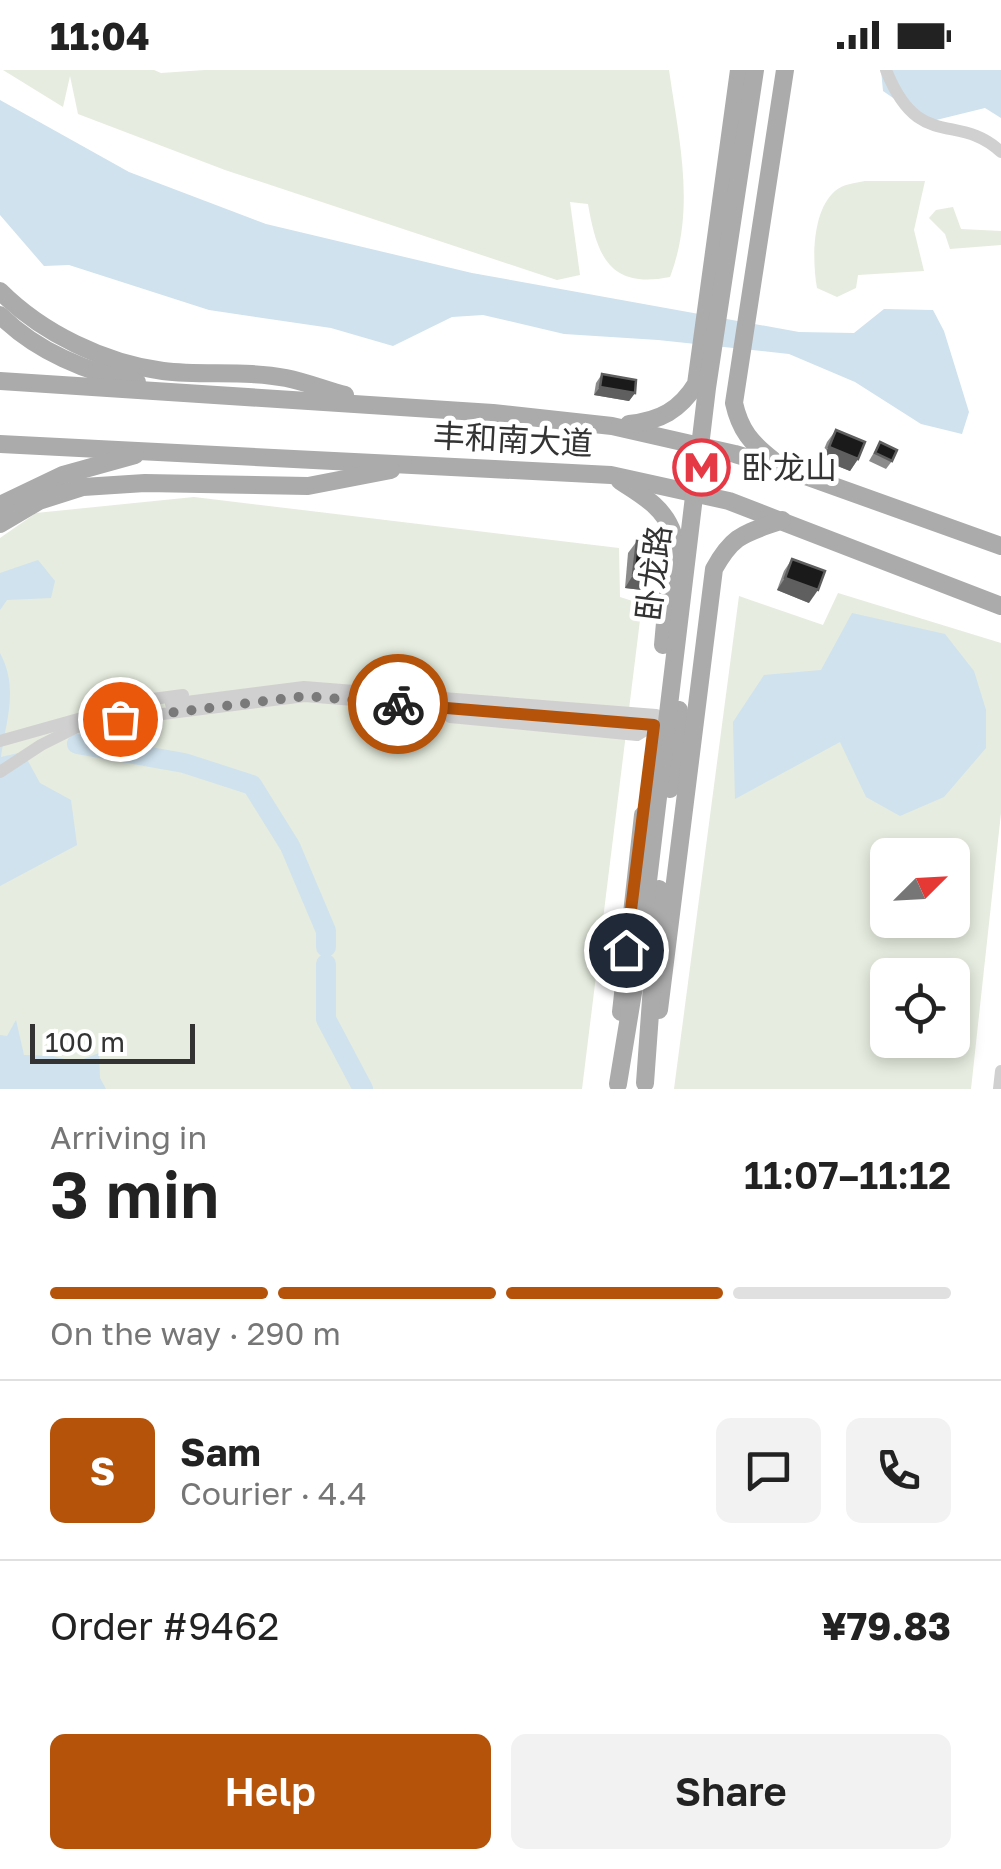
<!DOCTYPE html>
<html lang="en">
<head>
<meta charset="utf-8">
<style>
	:root { --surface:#fff; --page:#f2f2f2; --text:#222; --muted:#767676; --line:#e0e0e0; --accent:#b45309 }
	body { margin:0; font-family:"Golos Text","Noto Sans SC",sans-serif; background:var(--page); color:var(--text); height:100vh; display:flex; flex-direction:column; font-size:38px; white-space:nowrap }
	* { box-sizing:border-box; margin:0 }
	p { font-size:32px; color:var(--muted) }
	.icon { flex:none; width:55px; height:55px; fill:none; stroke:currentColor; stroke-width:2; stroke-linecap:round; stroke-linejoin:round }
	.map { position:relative; height:1019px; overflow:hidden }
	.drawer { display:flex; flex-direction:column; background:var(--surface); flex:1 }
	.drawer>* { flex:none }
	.needle { width:65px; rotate:66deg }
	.controls { position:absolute; left:870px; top:768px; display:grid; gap:20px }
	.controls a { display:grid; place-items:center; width:100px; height:100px; border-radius:15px; background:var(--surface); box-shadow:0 5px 15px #0003; font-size:50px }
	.scale { position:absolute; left:30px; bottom:25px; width:165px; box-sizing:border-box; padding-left:10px; border:5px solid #333; border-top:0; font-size:28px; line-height:35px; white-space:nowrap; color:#333; -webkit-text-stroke:8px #fff; paint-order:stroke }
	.pin { position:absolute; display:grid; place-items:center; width:85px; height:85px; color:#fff; margin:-42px; border:5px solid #fff; border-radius:50%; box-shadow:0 2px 10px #0007 }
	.courier { position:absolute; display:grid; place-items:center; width:100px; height:100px; margin:-50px; border:8px solid #b45309; border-radius:50%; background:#fff; color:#222; box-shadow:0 2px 12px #0007 }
	.summary em { font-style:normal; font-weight:600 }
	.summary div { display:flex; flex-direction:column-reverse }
	.summary { display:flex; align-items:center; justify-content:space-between; height:170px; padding:0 50px }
	h1 { font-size:65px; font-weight:600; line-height:75px }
	.bar { display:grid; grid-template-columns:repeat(4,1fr); gap:15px 10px; align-content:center; height:120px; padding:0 50px }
	.bar i { height:12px; border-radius:8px; background:var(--line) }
	.bar .on { background:var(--accent) }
	.bar p { grid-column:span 4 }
	.line { display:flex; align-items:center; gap:25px; padding:0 50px; border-top:2px solid var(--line) }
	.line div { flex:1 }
	.round { display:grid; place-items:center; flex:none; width:105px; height:105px; border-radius:15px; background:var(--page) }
	.button { display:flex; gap:20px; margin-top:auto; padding:20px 50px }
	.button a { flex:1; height:115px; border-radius:15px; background:var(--accent); color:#fff; font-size:40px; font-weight:600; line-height:115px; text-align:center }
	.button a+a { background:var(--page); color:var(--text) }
	.status { display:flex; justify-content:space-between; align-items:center; height:70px; padding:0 50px; background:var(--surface); direction:ltr }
	.status svg { height:28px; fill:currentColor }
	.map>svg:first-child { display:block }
	.green { fill:#e6ecdf; fill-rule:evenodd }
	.water { fill:#cfe2ee }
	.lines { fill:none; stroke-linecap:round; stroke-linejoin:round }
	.river { stroke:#cfe2ee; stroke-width:20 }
	.minor { stroke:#d0d0d0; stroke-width:12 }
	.major { stroke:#ababab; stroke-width:18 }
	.wall { fill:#8c8c8c }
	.shaded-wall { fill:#5f5f5f }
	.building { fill:#1a1a1a; stroke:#5f5f5f; stroke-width:2.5 }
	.done { stroke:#7a7a7a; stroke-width:10; stroke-dasharray:0 18 }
	.route { stroke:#b45309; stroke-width:12 }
	.labels { text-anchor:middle; stroke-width:10; stroke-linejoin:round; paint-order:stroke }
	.street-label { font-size:32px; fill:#333; stroke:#fff }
	.poi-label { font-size:32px; fill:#333; stroke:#fff; text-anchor:start }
</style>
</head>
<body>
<div class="status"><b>11:04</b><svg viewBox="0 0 49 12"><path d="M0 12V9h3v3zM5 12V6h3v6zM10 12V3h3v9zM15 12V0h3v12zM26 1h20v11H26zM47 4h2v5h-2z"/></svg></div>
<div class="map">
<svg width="1001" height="1019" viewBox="0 0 1001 1019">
	<rect width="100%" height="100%" fill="#fff"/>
	<!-- green -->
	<g class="green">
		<path d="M3 0H154L161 3 205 0H669C679 70 696 139 670 207 610 219 597 187 588 134L570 132 580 205 557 210 225 100 78 44 70 6 63 37Z"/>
		<path d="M865 111H925L914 160 924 201 858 205 856 218 837 227 817 218C812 190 812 141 835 121 843 114 855 113 865 111Z"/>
		<polygon points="953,137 961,159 1001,161 1001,175 950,179 945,164 929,148 936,140"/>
		<polygon points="194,427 619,478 620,527 642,534 582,1019 0,1019 0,468 36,443"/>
		<path d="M838 523 1001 573V743L971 1019H674L739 526 823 555ZM888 785H952V850H888ZM888 905H952V970H888Z"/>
	</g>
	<!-- water -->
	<g class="water">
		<polygon points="881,0 1001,0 1001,48 985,38 928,52 883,21"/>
		<polygon points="0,30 129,102 266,154 472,203 799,262 854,263 884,239 933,240 944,261 969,342 962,364 921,354 855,312 789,284 658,270 564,264 483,245 452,247 393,276 331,258 209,240 69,195 44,196 0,145"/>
		<polygon points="38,490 55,511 51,528 7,530 0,540 0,503"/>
		<polygon points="852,543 945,564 974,601 986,640 986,678 944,727 900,746 866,727 840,672 735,729 733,652 764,605 821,600"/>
		<path d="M0 583C19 619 6 649 1 687L23 682 40 713 71 730 77 775 0 816Z"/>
		<polygon points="16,950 24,985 53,986 76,992 99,983 100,1008 106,1019 0,1019 0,965 7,966"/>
	</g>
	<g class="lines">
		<!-- river -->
		<g class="river">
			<polyline points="77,674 184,693 252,715 290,776 326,861 326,877"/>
			<polyline points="326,894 326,949 363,1019"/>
		</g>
		<!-- minor -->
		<g class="minor">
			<path d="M886 0C919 83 958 41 1001 82"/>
			<polyline points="171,634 304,617 656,645"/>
			<polyline points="90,642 107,635 183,625"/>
			<polyline points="450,647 637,665 652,656"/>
			<polyline points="0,671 96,644"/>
			<polyline points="0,702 41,675 83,654 305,626 654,655"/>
			<polyline points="999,1019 1001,1001"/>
		</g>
		<!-- major -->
		<g class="major">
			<path d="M0 221C42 263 104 293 163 301 203 306 246 300 286 308 306 312 326 320 345 325"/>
			<path d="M0 245C36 281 88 303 137 312"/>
			<polyline points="0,311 493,343 612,356 735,384 786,399 1001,476"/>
			<path d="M629 354C660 351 680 340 696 314L739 0"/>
			<polyline points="0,374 611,405 729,431 1001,536"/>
			<path d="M773 390C751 373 740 360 734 333L785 0"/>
			<path d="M620 411C642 425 665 438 673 464L663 575"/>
			<polyline points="0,435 63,405 135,385"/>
			<polyline points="0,454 39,431 83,417 145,413 308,416 391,400"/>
			<polyline points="670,719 679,640"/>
			<path d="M659 940 714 499C734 463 745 464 782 450"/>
			<polyline points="621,942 643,745"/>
			<polyline points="645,1013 659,819"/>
			<polyline points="618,1014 639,886 707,318 755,0"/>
		</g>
	</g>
	<!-- wall -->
	<g class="wall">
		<polygon points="602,304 635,323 629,331 594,325 596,313"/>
		<polygon points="836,360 858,389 850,401 820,389 827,372"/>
		<polygon points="880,372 892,391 886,399 869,391"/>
		<polygon points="637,471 651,507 642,520 625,518 628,483"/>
		<polygon points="792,489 809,533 777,520 784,501"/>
	</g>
	<!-- shaded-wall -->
	<g class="shaded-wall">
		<polygon points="600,317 635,323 629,331 594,325"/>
		<polygon points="829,377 858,389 850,401 820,389"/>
		<polygon points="633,505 651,507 642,520 625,518"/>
		<polygon points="785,508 818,520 809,533 777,520"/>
	</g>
	<!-- building -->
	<g class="building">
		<polygon points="602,304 636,310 635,323 600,317"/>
		<polygon points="836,360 865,372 858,389 829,377"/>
		<polygon points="880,372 897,380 892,391 875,383"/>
		<polygon points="637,471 654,473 651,507 633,505"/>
		<polygon points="792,489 825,501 818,520 785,508"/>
	</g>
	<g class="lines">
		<!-- done -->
		<polyline class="done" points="120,649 306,626 398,634"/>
		<!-- route -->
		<polyline class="route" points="398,634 654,655 626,880"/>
	</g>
	<!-- icons -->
	<defs>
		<symbol id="metro-ring" viewBox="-11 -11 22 22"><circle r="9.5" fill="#fff" stroke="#e63946" stroke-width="1.5"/><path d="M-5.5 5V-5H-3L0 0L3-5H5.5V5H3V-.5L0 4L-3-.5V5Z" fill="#e63946"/></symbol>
	</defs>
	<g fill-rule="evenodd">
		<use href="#metro-ring" x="670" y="366" width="63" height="63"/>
	</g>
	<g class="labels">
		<!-- street labels -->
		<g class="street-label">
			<text transform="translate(513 370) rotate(3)" y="11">丰和南大道</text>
			<text transform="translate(654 503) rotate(-83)" y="11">卧龙路</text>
		</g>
		<!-- poi labels -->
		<g class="poi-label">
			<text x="741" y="409">卧龙山</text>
		</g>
	</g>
</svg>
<div class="controls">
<a><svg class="needle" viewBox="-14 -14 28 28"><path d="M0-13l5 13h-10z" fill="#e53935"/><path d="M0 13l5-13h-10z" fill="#767676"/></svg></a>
<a><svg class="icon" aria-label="locate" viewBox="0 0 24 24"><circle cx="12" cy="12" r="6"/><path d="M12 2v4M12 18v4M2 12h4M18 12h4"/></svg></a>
</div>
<div class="scale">100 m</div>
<div class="pin" style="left:120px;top:649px;background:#ea580c"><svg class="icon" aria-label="bag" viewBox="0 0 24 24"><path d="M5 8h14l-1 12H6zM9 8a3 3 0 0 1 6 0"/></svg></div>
<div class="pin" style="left:626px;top:880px;background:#1f2937"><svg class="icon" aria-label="home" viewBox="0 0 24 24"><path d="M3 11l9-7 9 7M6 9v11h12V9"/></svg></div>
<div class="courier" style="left:398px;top:634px"><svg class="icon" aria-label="bike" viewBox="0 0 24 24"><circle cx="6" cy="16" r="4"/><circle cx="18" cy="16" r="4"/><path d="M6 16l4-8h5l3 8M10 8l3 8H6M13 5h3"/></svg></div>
</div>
<section class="drawer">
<div class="summary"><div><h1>3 min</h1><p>Arriving in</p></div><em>11:07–11:12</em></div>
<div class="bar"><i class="on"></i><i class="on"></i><i class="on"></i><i></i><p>On the way · 290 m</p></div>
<div class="line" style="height:180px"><b class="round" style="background:var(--accent);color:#fff">S</b><div><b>Sam</b><p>Courier · 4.4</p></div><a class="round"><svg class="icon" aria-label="chat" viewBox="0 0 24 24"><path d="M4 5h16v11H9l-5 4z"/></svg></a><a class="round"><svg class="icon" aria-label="phone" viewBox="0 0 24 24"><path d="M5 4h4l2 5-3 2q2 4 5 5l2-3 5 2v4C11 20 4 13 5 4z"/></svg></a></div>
<div class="line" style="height:130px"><div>Order #9462</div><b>¥79.83</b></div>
<div class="button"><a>Help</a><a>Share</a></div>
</section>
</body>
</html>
